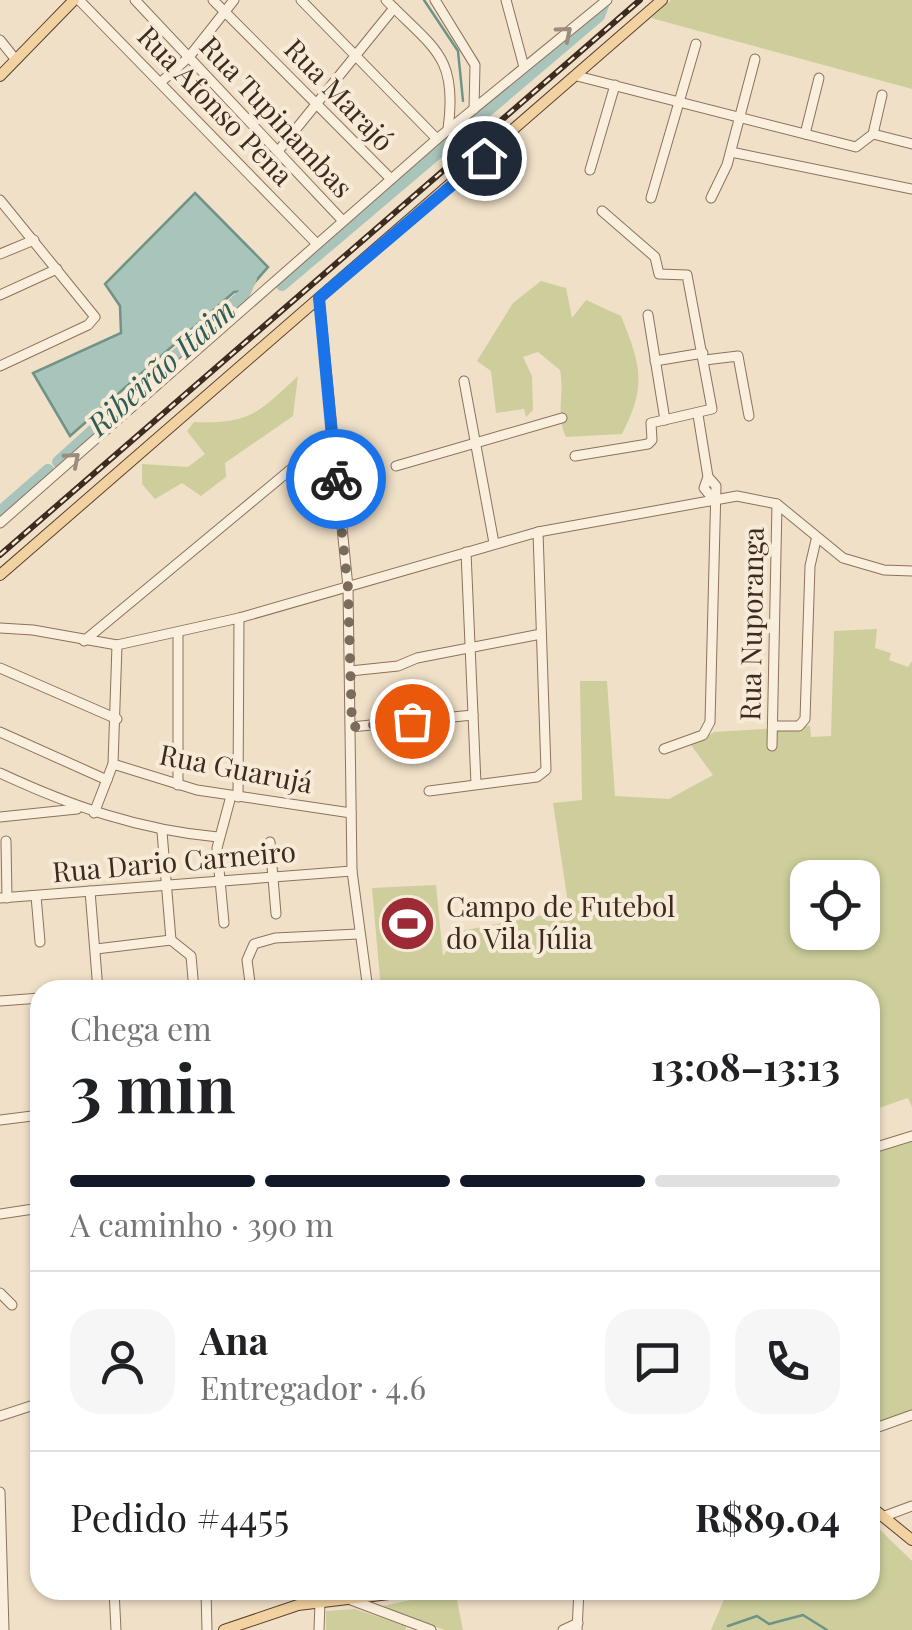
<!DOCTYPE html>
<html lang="pt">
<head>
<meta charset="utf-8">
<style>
	:root { --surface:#fff; --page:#f6f6f6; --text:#202124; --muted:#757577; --line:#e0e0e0; --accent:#111827 }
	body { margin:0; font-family:"Playfair Display",serif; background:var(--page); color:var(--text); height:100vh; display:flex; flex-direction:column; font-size:38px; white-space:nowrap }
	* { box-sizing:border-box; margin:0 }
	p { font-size:32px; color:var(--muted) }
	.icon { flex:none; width:55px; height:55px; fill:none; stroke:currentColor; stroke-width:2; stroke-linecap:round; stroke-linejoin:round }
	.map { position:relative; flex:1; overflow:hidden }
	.sheet { position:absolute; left:30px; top:980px; width:850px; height:620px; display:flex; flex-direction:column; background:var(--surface); border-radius:30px; box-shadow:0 2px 8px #0004 }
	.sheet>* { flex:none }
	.fabs { position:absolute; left:790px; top:860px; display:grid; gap:20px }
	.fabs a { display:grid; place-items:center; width:90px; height:90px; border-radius:20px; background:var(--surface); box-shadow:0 2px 8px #0004; font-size:50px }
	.pin { position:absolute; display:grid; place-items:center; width:85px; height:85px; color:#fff; margin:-42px; border:5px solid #fff; border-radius:50%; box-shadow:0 2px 10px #0007 }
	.courier { position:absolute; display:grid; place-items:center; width:100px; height:100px; margin:-50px; border:8px solid #1a73e8; border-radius:50%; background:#fff; color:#222; box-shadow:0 2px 12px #0007 }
	.overview em { font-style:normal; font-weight:700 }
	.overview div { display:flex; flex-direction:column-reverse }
	.overview { display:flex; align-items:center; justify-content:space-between; height:170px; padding:0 40px }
	h1 { font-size:65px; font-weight:700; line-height:75px }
	.bar { display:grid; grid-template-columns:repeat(4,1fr); gap:15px 10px; align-content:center; height:120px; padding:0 40px }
	.bar i { height:12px; border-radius:8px; background:var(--line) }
	.bar .current { background:var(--accent) }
	.bar p { grid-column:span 4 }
	.line { display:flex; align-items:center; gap:25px; padding:0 40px; border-top:2px solid var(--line) }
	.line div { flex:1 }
	.round { display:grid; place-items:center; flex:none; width:105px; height:105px; border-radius:30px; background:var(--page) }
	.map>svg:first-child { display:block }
	.green { fill:#cdce9b; fill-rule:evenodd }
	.water { fill:#a9c4ba; stroke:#6f9387; stroke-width:2.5 }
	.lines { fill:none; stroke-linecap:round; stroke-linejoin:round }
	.stream { stroke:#6f9387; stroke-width:2.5 }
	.river { stroke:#a9c4ba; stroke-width:12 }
	.minor-casing { stroke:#8c725c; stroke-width:11 }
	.major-casing { stroke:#5a4030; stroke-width:12 }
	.minor { stroke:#faeedc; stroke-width:9 }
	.major { stroke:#f2d2a0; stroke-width:10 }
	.rail-casing { stroke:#3d2b20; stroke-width:6 }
	.rail { stroke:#f7ebd8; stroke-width:2.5; stroke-dasharray:8; stroke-linecap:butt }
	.oneway { stroke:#9c8c7e }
	.done { stroke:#7c6a5b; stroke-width:10; stroke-dasharray:0 18 }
	.route { stroke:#1a73e8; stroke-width:12 }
	.labels { text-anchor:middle; stroke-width:8; stroke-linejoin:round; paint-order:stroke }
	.street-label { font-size:28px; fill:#3d2b20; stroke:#f7ebd8 }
	.poi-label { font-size:28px; fill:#3d2b20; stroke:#f7ebd8; text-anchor:start }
	.water-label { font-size:30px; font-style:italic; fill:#2f5c56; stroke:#f7ebd8 }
</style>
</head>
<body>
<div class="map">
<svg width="912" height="1630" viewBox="0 0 912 1630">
	<rect width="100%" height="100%" fill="#f0e0c8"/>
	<!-- green -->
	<g class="green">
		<polygon points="671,0 912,0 912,89 651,18"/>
		<path d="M541 281 566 288 572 318 586 300 621 316C641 365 647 386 622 434L566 437C555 414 565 395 560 370L538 352 523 357 532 376 533 410 526 417 524 409 496 413 491 371 477 361 513 303Z"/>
		<path d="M298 376 293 416 225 463 226 477 201 496 182 483 155 499 142 484V464L188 467 205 454 187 431 194 422C250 424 258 413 298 376Z"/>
		<path d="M877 629 875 648 891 653 889 660 908 667 912 661V1107L908 1098 870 1111V990H381L372 888 436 885 443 956 461 931 569 910 553 803 582 800 580 681H607L615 796 669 799 713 775 691 745 714 732 810 726 811 737 831 736 834 631ZM808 878H862V932H808Z"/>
		<polygon points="912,1141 912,1410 870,1425 870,1154"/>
		<polygon points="870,1520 912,1561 912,1630 711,1630 728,1590 870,1590"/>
		<polygon points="455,1590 463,1630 445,1630 379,1607"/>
		<polygon points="355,1609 406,1626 406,1630 326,1630 326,1611"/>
	</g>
	<!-- water -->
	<polygon class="water" points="195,193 268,267 247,291 234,292 70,436 33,373 121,333 120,306 105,284"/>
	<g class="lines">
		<!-- stream -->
		<g class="stream">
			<polyline points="424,0 458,51 463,101"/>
			<polyline points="485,106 491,107"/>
			<polyline points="728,1626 757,1616 769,1624 803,1615 827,1630"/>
		</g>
		<!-- river -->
		<g class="river">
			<polyline points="282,285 599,16 605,0"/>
			<polyline points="58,462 244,294 251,278"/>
			<polyline points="0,512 48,470"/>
		</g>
		<defs>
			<g id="minor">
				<polyline points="79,0 317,244"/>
				<polyline points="135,0 343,221"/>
				<polyline points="213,0 391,179"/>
				<polyline points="301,0 437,139"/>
				<path d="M386 0C434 49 458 56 448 129"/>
				<polyline points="435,0 475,65 474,109"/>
				<polyline points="506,0 524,67"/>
				<polyline points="0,40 16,60"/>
				<polyline points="577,76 856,147 873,134 882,95"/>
				<polyline points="161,82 189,57 234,0"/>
				<polyline points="805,134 819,78"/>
				<polyline points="873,134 912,144"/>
				<polyline points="279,150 394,8"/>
				<polyline points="731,152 912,189"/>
				<polyline points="590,170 615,85"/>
				<polyline points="651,198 696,44"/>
				<polyline points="711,198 727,165 755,59"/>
				<polyline points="0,200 95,317 88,325 0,366"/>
				<polyline points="0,254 34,240"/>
				<polyline points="0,295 57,269"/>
				<polyline points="319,298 348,587 352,871 368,990"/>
				<polyline points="648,315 665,420"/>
				<polyline points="705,360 738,356 749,416"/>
				<polyline points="655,361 703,353"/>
				<polyline points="464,381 494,543"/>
				<polyline points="698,415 708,477 704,488 713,499"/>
				<polyline points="575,456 648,444 652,440 651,423 712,409 687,275 659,274 655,257 602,211"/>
				<polyline points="396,466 562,418"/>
				<polyline points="0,523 437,139 607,0"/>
				<polyline points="466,552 476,784"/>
				<polyline points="0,628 33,630 117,645 239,618 538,532 737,496 777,504 843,558 884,570 912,571"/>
				<polyline points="178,634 178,785"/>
				<polyline points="84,641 331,436"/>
				<polyline points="0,668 117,719"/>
				<polyline points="350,671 398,666 417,658 541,634"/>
				<polyline points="773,726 799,726 805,719 810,566 816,540"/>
				<polyline points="351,727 473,715"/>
				<polyline points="0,732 107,780"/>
				<polyline points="772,746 777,504"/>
				<polyline points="664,749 703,735 710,722 716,486 708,477"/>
				<polyline points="113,764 197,790 351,813"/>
				<path d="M0 773C71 806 139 830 218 837"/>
				<polyline points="429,791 537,777 546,770 538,532"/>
				<polyline points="238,797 239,618"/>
				<polyline points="94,813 113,764 117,645"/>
				<polyline points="0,817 77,809"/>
				<polyline points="162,832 171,940"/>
				<polyline points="6,841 7,898"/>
				<polyline points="270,842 276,914"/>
				<polyline points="90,891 98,990"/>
				<polyline points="36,896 40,942"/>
				<polyline points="0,898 352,871"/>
				<polyline points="224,923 217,848 231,796"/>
				<polyline points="171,940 191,956 194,990"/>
				<polyline points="96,949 171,940"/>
				<polyline points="251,990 247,960 254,944 275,938 358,934"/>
				<polyline points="0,1001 40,998"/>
				<polyline points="0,1120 40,1115"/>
				<polyline points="870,1149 912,1136"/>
				<polyline points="0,1214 40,1208"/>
				<polyline points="0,1293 12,1305"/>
				<polyline points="0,1416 40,1403"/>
				<polyline points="870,1430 912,1415"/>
				<polyline points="0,1492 4,1630"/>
				<polyline points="885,1516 912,1506"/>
				<polyline points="114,1590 116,1630"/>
				<polyline points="206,1590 207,1630"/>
				<polyline points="328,1590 328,1601"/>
				<polyline points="351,1600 431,1630"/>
				<polyline points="319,1630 320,1602"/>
				<polyline points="563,1630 578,1623"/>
				<polyline points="577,1630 579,1590"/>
			</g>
			<g id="major">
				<polyline points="0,76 74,0"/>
				<polyline points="0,575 662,0"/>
				<polyline points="870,1506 912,1540"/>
				<polyline points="224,1630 298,1605 422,1590"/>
			</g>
		</defs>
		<!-- minor casing -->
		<use href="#minor" class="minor-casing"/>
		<!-- major casing -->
		<use href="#major" class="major-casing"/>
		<!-- minor -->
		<use href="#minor" class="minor"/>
		<!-- major -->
		<use href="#major" class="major"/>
		<defs>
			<polyline id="rail" points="0,555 640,0"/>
		</defs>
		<!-- rail casing -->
		<use href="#rail" class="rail-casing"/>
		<!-- rail -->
		<use href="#rail" class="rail"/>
	</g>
	<!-- one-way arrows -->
	<defs><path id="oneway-chevron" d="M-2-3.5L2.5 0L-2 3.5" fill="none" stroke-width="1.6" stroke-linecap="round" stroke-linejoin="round" transform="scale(2.5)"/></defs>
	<g class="oneway">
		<use href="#oneway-chevron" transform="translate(565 33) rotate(-40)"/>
		<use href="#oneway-chevron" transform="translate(73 459) rotate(-41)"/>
	</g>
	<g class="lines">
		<!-- done -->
		<polyline class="done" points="336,479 348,588 352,727 412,721"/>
		<!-- route -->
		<polyline class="route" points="336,479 319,298 484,158"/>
	</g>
	<!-- icons -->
	<defs>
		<symbol id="stadium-disc" viewBox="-11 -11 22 22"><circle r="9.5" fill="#9d2b35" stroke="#f7ebd8"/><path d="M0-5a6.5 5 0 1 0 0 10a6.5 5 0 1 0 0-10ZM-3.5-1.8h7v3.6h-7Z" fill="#fff"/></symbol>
	</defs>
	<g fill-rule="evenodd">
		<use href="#stadium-disc" x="376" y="892" width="63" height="63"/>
	</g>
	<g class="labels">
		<!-- street labels -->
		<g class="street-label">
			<text transform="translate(339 95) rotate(46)" y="10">Rua Marajó</text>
			<text transform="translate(215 106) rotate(46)" y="10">Rua Afonso Pena</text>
			<text transform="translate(276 117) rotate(47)" y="10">Rua Tupinambas</text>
			<text transform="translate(752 624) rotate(-89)" y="10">Rua Nuporanga</text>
			<text transform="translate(236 769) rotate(11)" y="10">Rua Guarujá</text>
			<text transform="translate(174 862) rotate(-5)" y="10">Rua Dario Carneiro</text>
		</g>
		<!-- poi labels -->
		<g class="poi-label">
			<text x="446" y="917">Campo de Futebol<tspan x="446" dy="32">do Vila Júlia</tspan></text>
		</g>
		<!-- water labels -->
		<g class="water-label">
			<text transform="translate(162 368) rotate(-42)" y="10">Ribeirão Itaim</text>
		</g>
	</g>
</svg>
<div class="fabs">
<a><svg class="icon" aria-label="locate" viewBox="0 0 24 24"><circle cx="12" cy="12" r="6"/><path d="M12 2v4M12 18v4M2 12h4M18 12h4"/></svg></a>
</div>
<div class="pin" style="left:412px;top:721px;background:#ea580c"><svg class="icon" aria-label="bag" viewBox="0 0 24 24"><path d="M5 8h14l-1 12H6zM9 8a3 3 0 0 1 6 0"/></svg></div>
<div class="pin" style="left:484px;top:158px;background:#1f2937"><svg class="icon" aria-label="home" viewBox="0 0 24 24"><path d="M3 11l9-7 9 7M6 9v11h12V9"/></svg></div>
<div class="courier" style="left:336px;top:479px"><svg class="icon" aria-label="bike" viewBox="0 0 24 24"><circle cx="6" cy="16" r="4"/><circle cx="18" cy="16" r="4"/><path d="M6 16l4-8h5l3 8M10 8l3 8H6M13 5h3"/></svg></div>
<section class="sheet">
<div class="overview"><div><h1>3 min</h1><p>Chega em</p></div><em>13:08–13:13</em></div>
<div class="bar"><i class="current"></i><i class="current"></i><i class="current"></i><i></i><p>A caminho · 390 m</p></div>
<div class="line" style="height:180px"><a class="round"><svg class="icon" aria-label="person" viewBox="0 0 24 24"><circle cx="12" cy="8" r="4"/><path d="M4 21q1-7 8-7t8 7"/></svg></a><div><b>Ana</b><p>Entregador · 4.6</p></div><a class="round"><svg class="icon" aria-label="chat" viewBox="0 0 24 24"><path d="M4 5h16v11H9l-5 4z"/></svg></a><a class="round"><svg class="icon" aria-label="phone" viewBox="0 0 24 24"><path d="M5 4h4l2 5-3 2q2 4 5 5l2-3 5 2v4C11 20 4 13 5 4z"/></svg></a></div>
<div class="line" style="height:130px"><div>Pedido #4455</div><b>R$89.04</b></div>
</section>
</div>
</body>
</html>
